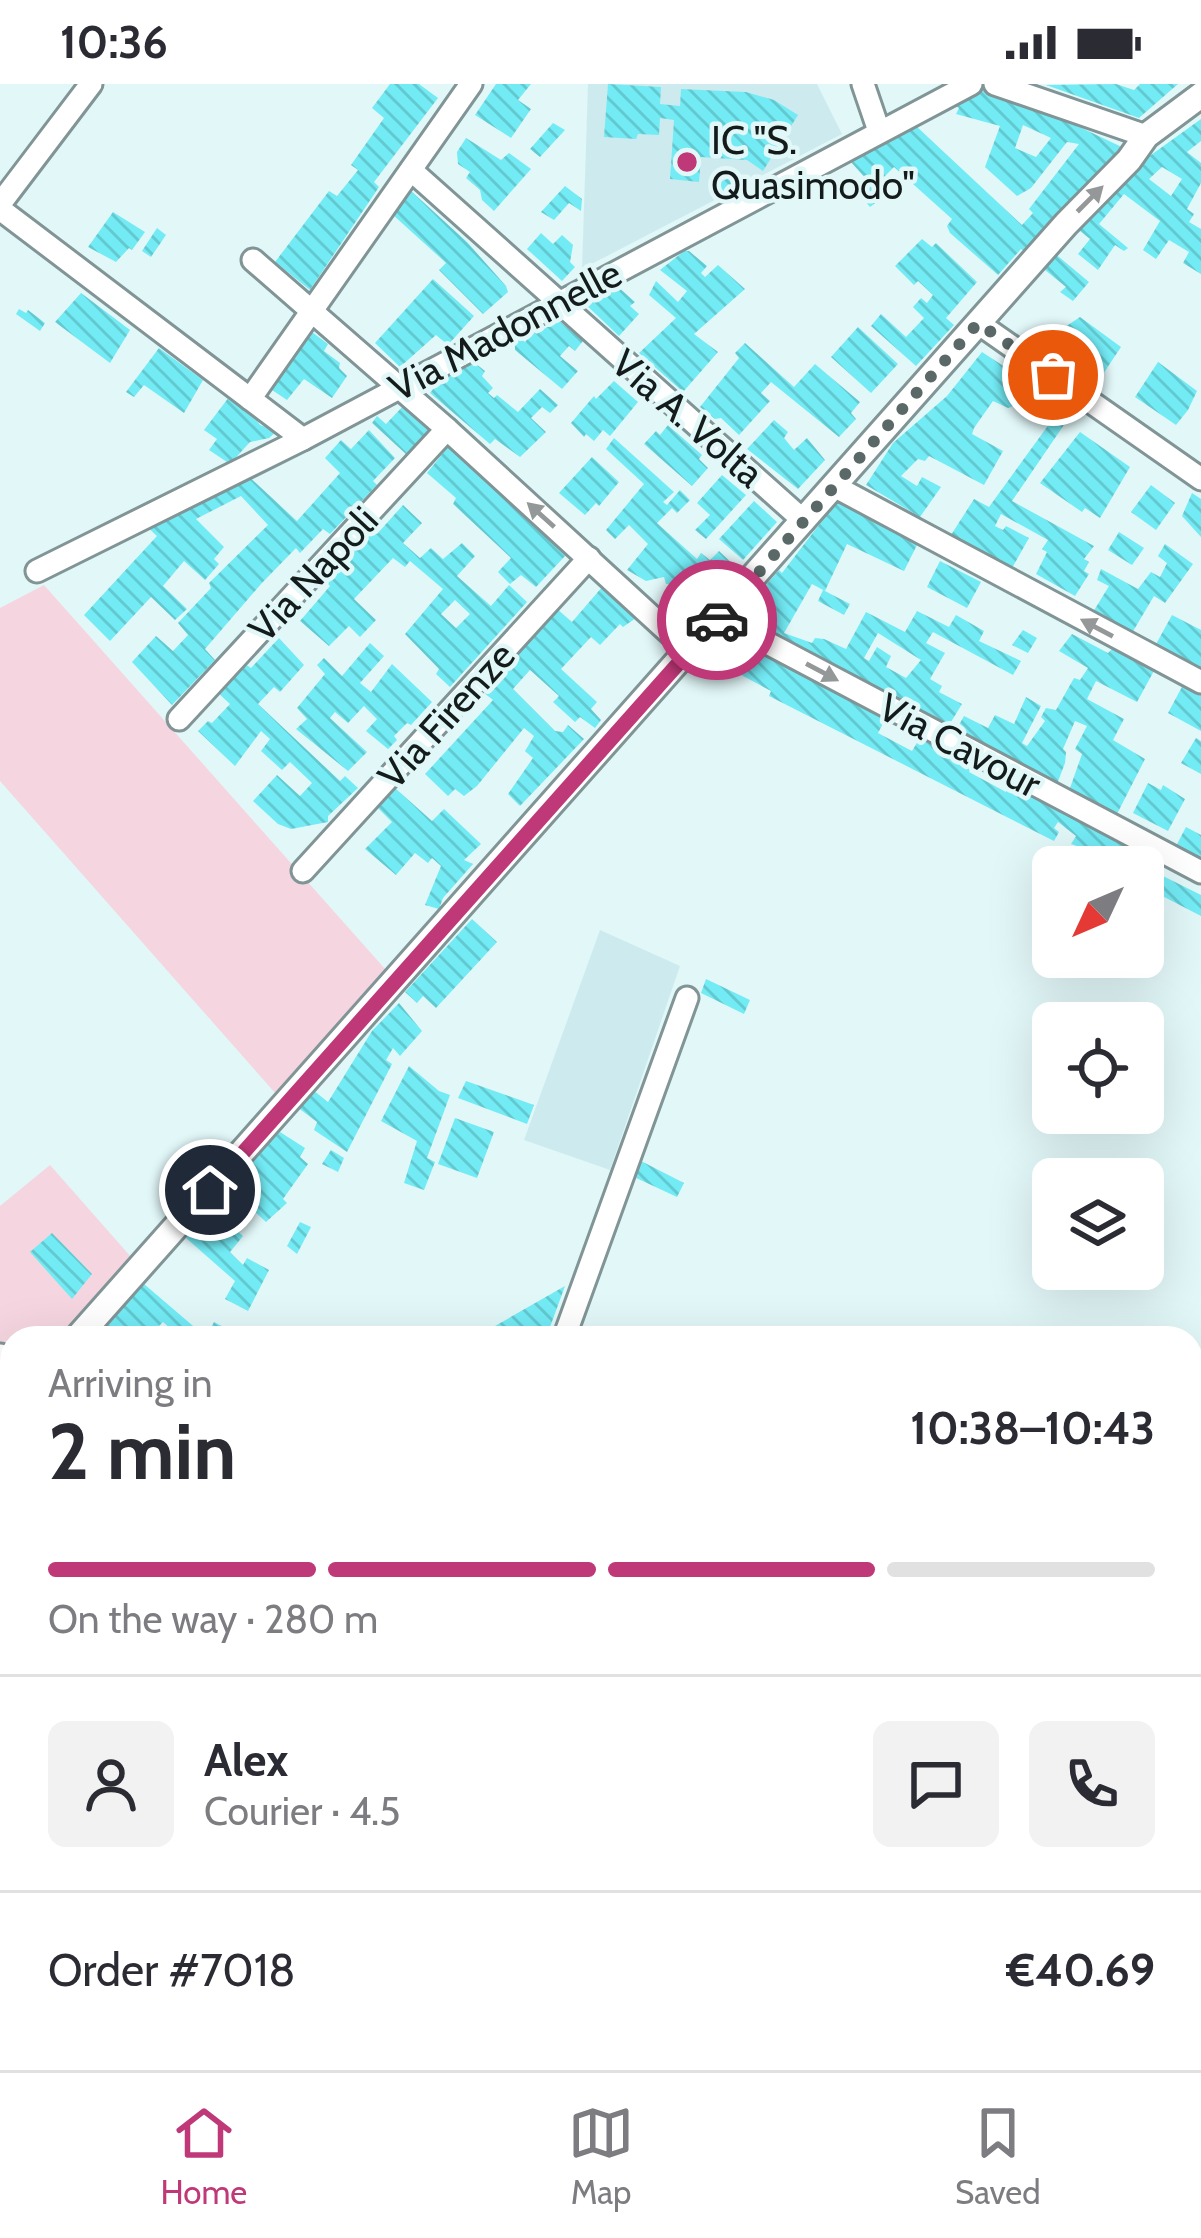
<!DOCTYPE html>
<html lang="en">
<head>
<meta charset="utf-8">
<style>
	:root { --surface:#fff; --page:#f2f2f3; --text:#2b2b33; --muted:#7c7c81; --line:#e1e1e2; --accent:#bf3878 }
	body { margin:0; font-family:Cabin,sans-serif; background:var(--page); color:var(--text); height:100vh; display:flex; flex-direction:column; font-size:45px; white-space:nowrap }
	* { box-sizing:border-box; margin:0 }
	p { font-size:39px; color:var(--muted) }
	.icon { flex:none; width:66px; height:66px; fill:none; stroke:currentColor; stroke-width:2; stroke-linecap:round; stroke-linejoin:round }
	.map { position:relative; flex:1; overflow:hidden }
	.panel { position:absolute; left:0px; top:1242px; width:1203px; height:744px; display:flex; flex-direction:column; background:var(--surface); border-radius:36px 36px 0 0; box-shadow:0 12px 48px #0002 }
	.panel>* { flex:none }
	.needle { width:78px; rotate:226deg }
	.tools { position:absolute; left:1032px; top:762px; display:grid; gap:24px }
	.tools a { display:grid; place-items:center; width:132px; height:132px; border-radius:18px; background:var(--surface); box-shadow:0 12px 48px #0002; font-size:60px }
	.pin { position:absolute; display:grid; place-items:center; width:102px; height:102px; color:#fff; margin:-51px; border:6px solid #fff; border-radius:50%; box-shadow:0 3px 12px #0007 }
	.courier { position:absolute; display:grid; place-items:center; width:120px; height:120px; margin:-60px; border:9px solid #bf3878; border-radius:50%; background:#fff; color:#222; box-shadow:0 3px 15px #0007 }
	.headline em { font-style:normal; font-weight:800 }
	.headline div { display:flex; flex-direction:column-reverse }
	.headline { display:flex; align-items:center; justify-content:space-between; height:204px; padding:0 48px }
	h1 { font-size:78px; font-weight:800; line-height:90px }
	.bar { display:grid; grid-template-columns:repeat(4,1fr); gap:18px 12px; align-content:center; height:144px; padding:0 48px }
	.bar i { height:15px; border-radius:9px; background:var(--line) }
	.bar .active { background:var(--accent) }
	.bar p { grid-column:span 4 }
	.line { display:flex; align-items:center; gap:30px; padding:0 48px; border-top:3px solid var(--line) }
	.line div { flex:1 }
	.round { display:grid; place-items:center; flex:none; width:126px; height:126px; border-radius:18px; background:var(--page) }
	.status { display:flex; justify-content:space-between; align-items:center; height:84px; padding:0 60px; background:var(--surface); direction:ltr }
	.status svg { height:33px; fill:currentColor }
	.tab-bar { display:flex; justify-content:space-around; align-items:center; height:168px; border-top:3px solid var(--line); background:var(--surface); font-size:33px; color:var(--muted) }
	.tab-bar a { display:grid; justify-items:center; gap:6px }
	.tab-bar .active { color:var(--accent) }
	.map>svg:first-child { display:block }
	.built { fill:#cdebee }
	.green { fill:#f5d6e0 }
	.building { fill:url(#building-back-hatch); fill-rule:evenodd }
	.lines { fill:none; stroke-linecap:round; stroke-linejoin:round }
	.minor-casing { stroke:#819496; stroke-width:27 }
	.tertiary-casing { stroke:#819496; stroke-width:30 }
	.secondary-casing { stroke:#819496; stroke-width:33 }
	.trunk-casing { stroke:#819496; stroke-width:39 }
	.minor { stroke:#fff; stroke-width:21 }
	.tertiary { stroke:#fff; stroke-width:24 }
	.secondary { stroke:#fff; stroke-width:27 }
	.trunk { stroke:#fff; stroke-width:33 }
	.oneway { fill:#959898 }
	.done { stroke:#5b6868; stroke-width:12; stroke-dasharray:0 21.6 }
	.route { stroke:#bf3878; stroke-width:15 }
	.poi-dot { fill:#bf3878; stroke:#e2f7f8; stroke-width:4.5 }
	.labels { text-anchor:middle; stroke-width:9; stroke-linejoin:round; paint-order:stroke }
	.poi-label { font-size:39px; fill:#131b1b; stroke:#e2f7f8; text-anchor:start }
	.street-label { font-size:39px; fill:#131b1b; stroke:#e2f7f8 }
</style>
</head>
<body>
<div class="status"><b>10:36</b><svg viewBox="0 0 49 12"><path d="M0 12V9h3v3zM5 12V6h3v6zM10 12V3h3v9zM15 12V0h3v12zM26 1h20v11H26zM47 4h2v5h-2z"/></svg></div>
<div class="map">
<svg width="1201" height="1986" viewBox="0 0 1201 1986">
	<defs>
		<pattern id="building-back-hatch" width="6" height="6" patternUnits="userSpaceOnUse" patternTransform="scale(3)"><rect width="6" height="6" fill="#73ebf5"/><path d="M-1 5l2 2M0 0l6 6M5-1l2 2" fill="none" stroke="#63c9d1"/></pattern>
	</defs>
	<rect width="100%" height="100%" fill="#e2f7f8"/>
	<!-- built -->
	<g class="built">
		<polygon points="588,0 817,0 842,50 582,185"/>
		<polygon points="600,846 680,882 610,1086 524,1056"/>
		<polygon points="1191,1347 1201,1351 1201,1651 1191,1647"/>
		<polygon points="607,1974 831,1974 826,1986 617,1986"/>
	</g>
	<!-- green -->
	<g class="green">
		<polygon points="44,501 386,886 276,1010 0,697 0,524"/>
		<polygon points="50,1081 131,1173 58,1254 12,1254 12,1272 0,1258 0,1122"/>
		<polygon points="1191,1678 1201,1682 1201,1830 1191,1858"/>
		<polygon points="1010,1974 1154,1974 1201,1986 1006,1986"/>
	</g>
	<!-- building -->
	<g class="building">
		<polygon points="390,0 419,0 438,14 374,98 379,103 310,206 275,178 329,107 337,112 358,86 351,81 384,34 372,24"/>
		<polygon points="496,0 531,0 518,16 531,25 511,54 475,31"/>
		<polygon points="608,0 661,3 660,20 680,22 681,5 746,8 774,16 798,31 763,87 747,76 701,73 699,98 670,95 674,36 660,34 659,51 638,50 636,55 604,53"/>
		<polygon points="1116,0 1134,6 1140,0 1178,0 1139,34 1046,1"/>
		<path d="M978 5 1029 24 1031 20 1126 65 1030 173 1021 165 998 191 950 149 947 142 952 135 894 83 875 102 882 114 870 123 857 107 867 96 850 77 915 41 1022 141 1033 129 1029 125 1079 60 1067 58 1031 104 1017 112 985 83 1000 42 956 30 959 24 954 21ZM1023 41 1051 54 1036 73 1015 64Z"/>
		<path d="M1201 35V57L1187 68 1201 79V99L1187 125 1194 130 1189 138 1201 145V190L1183 179 1189 168 1169 156 1156 175 1143 166 1160 137 1124 110 1099 140 1128 164 1124 167 1115 161 1098 186 1078 170 1090 155 1080 147 1073 153 1070 149 1126 89ZM1162 83 1182 95 1171 112 1149 95Z"/>
		<polygon points="553,39 565,46 540,73 530,65"/>
		<polygon points="466,54 501,76 509,69 531,85 494,127 482,116 480,106 466,94 470,88 458,80 457,68"/>
		<polygon points="731,93 738,106 721,115 713,102"/>
		<polygon points="565,102 582,115 581,127 569,119 554,136 541,128"/>
		<polygon points="411,107 467,158 506,202 508,208 483,230 439,186 446,179 392,130"/>
		<polygon points="113,128 145,148 132,166 129,164 116,178 88,163"/>
		<polygon points="157,144 166,151 151,173 142,167"/>
		<polygon points="541,149 553,160 562,151 573,161 570,178 575,183 562,197 527,165"/>
		<polygon points="922,155 932,163 936,159 977,198 946,234 954,241 916,282 871,242 881,230 906,253 924,234 913,223 921,214 927,219 933,211 918,197 914,201 895,182"/>
		<polygon points="684,167 689,167 707,182 701,189 705,193 718,181 745,205 694,250 718,268 683,308 639,269 676,234 649,211 656,197 678,218 687,207 660,186"/>
		<polygon points="1053,168 1089,198 1073,217 1060,208 1066,203 1040,182"/>
		<polygon points="433,195 474,232 448,261 436,251 400,283 375,259"/>
		<polygon points="616,201 635,218 630,222 639,230 619,252 584,219"/>
		<polygon points="81,209 130,246 110,279 55,238"/>
		<polygon points="19,225 26,229 28,226 45,239 40,247 16,230"/>
		<polygon points="1080,233 1121,263 1097,299 1053,269 1063,253 1056,249"/>
		<polygon points="558,236 583,257 575,267 569,262 560,272 578,287 562,305 515,266 515,260 520,254 525,258 537,244 541,247"/>
		<polygon points="858,243 898,280 871,309 831,273"/>
		<polygon points="312,248 328,260 324,267 340,279 339,284 347,292 332,314 304,295 287,316 272,306"/>
		<polygon points="745,259 794,303 815,280 860,318 851,329 856,335 839,353 771,298 761,309 770,317 739,351 721,334 715,335 700,323 739,274 735,269"/>
		<polygon points="159,264 203,296 184,329 144,301 134,313 126,308"/>
		<polygon points="982,268 1037,304 1034,311 1039,315 1027,331 1016,321 1008,324 993,317 974,344 972,350 1003,367 984,401 929,372 925,377 918,375 901,392 917,402 922,393 941,403 920,433 866,401 893,359 947,312"/>
		<polygon points="470,275 485,287 482,292 493,304 488,309 494,314 497,311 518,328 540,305 558,321 550,329 542,323 531,334 546,348 520,373 495,355 490,360 430,309 444,291 448,293 458,283 461,286"/>
		<polygon points="1158,278 1197,307 1188,326 1176,341 1135,313"/>
		<polygon points="614,297 638,318 610,352 603,346 594,357 586,350 584,353 571,339 594,312 596,315"/>
		<polygon points="229,313 253,330 260,341 277,347 269,354 250,358 230,380 209,366 217,355 204,346"/>
		<polygon points="405,320 433,344 407,371 372,339 377,332 386,340"/>
		<polygon points="1060,325 1070,332 1012,417 1094,462 1084,475 1089,478 1084,487 1089,490 1075,512 1036,490 1047,468 1042,465 1048,456 1001,430 995,442 1003,446 1006,442 1029,454 1012,484 951,451 974,415 989,423"/>
		<polygon points="774,336 788,348 784,354 794,366 807,354 825,376 798,405 747,365"/>
		<polygon points="668,341 702,371 699,375 708,384 692,402 644,360 656,347 660,351"/>
		<polygon points="369,346 395,374 373,397 377,401 330,450 323,445 300,469 296,464 261,500 205,565 215,576 172,621 132,578 156,552 173,567 188,551 178,539 211,504 209,499 268,441 241,412 196,435 224,463 214,475 219,480 205,496 184,477 163,502 187,525 175,536 151,513 110,557 84,531 157,452 145,441 226,398 231,404 245,389 297,437 340,389 325,374 341,356 351,365"/>
		<polygon points="1080,348 1130,383 1100,434 1085,424 1082,428 1040,399"/>
		<polygon points="614,354 674,408 663,418 667,421 680,406 690,416 677,429 672,424 657,439 697,475 701,469 710,476 719,467 736,483 687,539 674,519 674,501 666,500 664,493 646,497 627,486 648,460 629,441 615,455 606,446 644,400 606,365"/>
		<polygon points="448,363 540,443 539,446 566,471 536,503 521,491 510,500 498,488 511,474 453,420 456,414 427,389"/>
		<polygon points="592,373 619,398 599,422 596,419 585,431 559,409"/>
		<polygon points="722,391 746,411 706,455 695,446 710,431 697,419"/>
		<polygon points="1151,401 1175,419 1156,446 1131,428"/>
		<polygon points="1192,409 1201,415 1201,453 1182,432"/>
		<path d="M838 416 918 459 904 487 847 460 825 507 812 500 784 549 812 559 815 554 824 555 846 565 866 528 905 548 917 527 949 543 956 531 984 547 979 557 1021 577 1013 591 933 548 926 559 945 569 930 595 942 602 939 608 962 620 951 638H944L817 571 814 574 739 532 779 486 782 489ZM878 549 921 576 906 594 886 583 891 572 877 563 869 577 864 574Z"/>
		<polygon points="754,417 777,438 743,476 719,455"/>
		<path d="M403 421 422 439 403 459 420 474 431 464 443 475 462 459 475 472 457 492 491 522 509 501 527 518 450 603 436 590 439 585 405 550 443 505 410 477 405 483 393 474 354 515 376 536 360 553 349 542 329 562 300 537 330 502 321 492 369 444 377 450ZM455 516 470 530 456 544 441 530Z"/>
		<polygon points="1119,448 1144,464 1132,481 1108,466"/>
		<polygon points="1165,460 1193,480 1165,519 1154,512 1132,549 1093,528 1109,502 1097,496 1101,485 1138,505 1151,488 1160,493 1167,479 1158,472"/>
		<polygon points="940,477 981,498 967,524 927,503"/>
		<polygon points="603,502 636,534 623,543 620,540 600,561 591,553 561,585 597,618 591,625 601,636 595,644 580,633 575,638 553,618 559,612 530,586 513,605 555,647 563,648 568,641 584,655 520,722 508,710 533,674 525,667 534,652 524,644 477,702 464,712 455,705 448,712 425,690 493,616 482,607 556,524 572,538"/>
		<polygon points="823,506 850,520 844,531 818,517"/>
		<polygon points="1172,531 1201,546 1201,587 1155,562"/>
		<polygon points="1023,546 1037,554 1028,569 1012,561"/>
		<polygon points="728,549 886,634 878,649 912,667 921,652 972,681 969,688 1006,708 1011,699 1157,775 1151,786 1201,811 1201,832 1143,802 1143,783 1106,783 1085,772 1089,766 1071,760 1076,752 1058,738 1054,744 1059,748 1054,757 769,612 771,607 732,586 728,589 704,575"/>
		<polygon points="1072,550 1108,569 1113,564 1155,585 1137,618 1096,597 1087,615 1124,635 1113,656 1145,675 1116,732 1070,704 1082,670 1075,665 1087,642 1075,637 1063,665 1066,668 1065,679 1057,700 956,646 964,632 988,644 995,631 1014,640 1026,613 1041,622 1022,659 1027,662 1045,637 1041,633 1046,624 1056,626 1074,594 1080,596 1088,584 1059,567"/>
		<polygon points="279,554 304,581 280,608 274,603 258,620 340,697 345,692 358,704 328,732 328,738 291,745 278,740 253,717 277,691 300,712 312,699 290,678 282,686 261,667 270,655 261,647 235,682 198,647 208,637 212,639 230,620 217,608 245,580 251,584"/>
		<polygon points="370,559 384,572 360,599 371,608 392,580 432,618 411,641 407,639 394,652 397,656 388,665 366,647 377,635 364,622 348,639 335,628 330,634 367,668 348,687 296,645 307,635 297,624 325,590 317,581 324,574 342,592"/>
		<polygon points="1183,601 1201,610 1201,647 1168,629"/>
		<polygon points="1196,654 1201,657 1201,690 1181,679"/>
		<polygon points="1148,699 1161,706 1163,701 1185,715 1168,747 1133,729"/>
		<polygon points="395,704 432,737 444,725 481,760 464,776 473,780 443,814 439,825 425,821 441,782 432,774 428,779 415,769 396,791 365,765 392,738 378,724"/>
		<polygon points="1186,743 1201,751 1201,775 1176,762"/>
		<polygon points="472,835 497,858 436,924 423,912 417,919 405,908"/>
		<polygon points="706,895 750,916 744,930 701,909"/>
		<polygon points="399,919 422,947 400,972 393,964 386,976 392,980 347,1068 314,1046 317,1038 297,1023 313,1006 328,1018 372,947"/>
		<polygon points="409,982 439,1007 450,1011 427,1074 435,1078 424,1106 404,1099 417,1057 381,1037"/>
		<polygon points="466,997 534,1021 527,1040 458,1014"/>
		<polygon points="455,1034 494,1048 477,1094 438,1080"/>
		<polygon points="280,1048 305,1064 300,1073 308,1080 283,1115 287,1119 266,1138 227,1102"/>
		<polygon points="331,1066 344,1074 338,1088 322,1080"/>
		<polygon points="641,1077 684,1099 677,1113 634,1093"/>
		<polygon points="211,1124 243,1152 230,1168 243,1181 247,1174 269,1186 248,1227 225,1215 235,1197 186,1154"/>
		<polygon points="300,1138 311,1143 297,1170 287,1162"/>
		<polygon points="52,1149 92,1190 72,1215 30,1168"/>
		<polygon points="144,1200 206,1253 214,1238 245,1254 181,1254 163,1238 147,1254 101,1254 97,1249"/>
		<polygon points="565,1202 546,1254 474,1254"/>
		<polygon points="1191,1347 1201,1351 1201,1395 1191,1391"/>
		<polygon points="1201,1571 1201,1653 1191,1649 1191,1593"/>
	</g>
	<g class="lines">
		<defs>
			<g id="minor">
				<polyline points="863,0 879,47"/>
				<polyline points="995,0 1146,52"/>
				<polyline points="411,86 804,437"/>
				<polyline points="0,120 91,0"/>
				<polyline points="0,125 303,355"/>
				<polyline points="253,176 447,345 689,567"/>
				<polyline points="978,239 1201,395"/>
				<polyline points="250,315 471,0"/>
				<polyline points="834,402 1201,598"/>
				<polyline points="37,487 303,355 971,0"/>
				<polyline points="718,533 1201,788"/>
				<polyline points="179,635 447,345"/>
				<polyline points="303,787 589,474"/>
				<polyline points="564,1254 687,914"/>
				<polyline points="0,1607 12,1595"/>
				<polyline points="1191,1659 1201,1663"/>
			</g>
			<polyline id="tertiary" points="77,1254 1066,140 1129,76 1146,52 1201,11"/>
			<g id="secondary">
				<polyline points="0,1274 12,1288"/>
				<polyline points="584,1974 594,1986"/>
			</g>
			<g id="trunk">
				<polyline points="452,1986 458,1974"/>
				<polyline points="504,1986 525,1974"/>
			</g>
		</defs>
		<!-- minor casing -->
		<use href="#minor" class="minor-casing"/>
		<!-- tertiary casing -->
		<use href="#tertiary" class="tertiary-casing"/>
		<!-- secondary casing -->
		<use href="#secondary" class="secondary-casing"/>
		<!-- trunk casing -->
		<use href="#trunk" class="trunk-casing"/>
		<!-- minor -->
		<use href="#minor" class="minor"/>
		<!-- tertiary -->
		<use href="#tertiary" class="tertiary"/>
		<!-- secondary -->
		<use href="#secondary" class="secondary"/>
		<!-- trunk -->
		<use href="#trunk" class="trunk"/>
	</g>
	<!-- one-way arrows -->
	<defs><path id="oneway-solid" d="M-6-.8H1V-3.2L6.5 0L1 3.2V.8H-6Z" transform="scale(3)"/></defs>
	<g class="oneway">
		<use href="#oneway-solid" transform="translate(1090 115) rotate(-45)"/>
		<use href="#oneway-solid" transform="translate(541 431) rotate(-138)"/>
		<use href="#oneway-solid" transform="translate(1097 544) rotate(-152)"/>
		<use href="#oneway-solid" transform="translate(822 588) rotate(28)"/>
	</g>
	<g class="lines">
		<!-- done -->
		<polyline class="done" points="717,536 978,239 1053,291"/>
		<!-- route -->
		<polyline class="route" points="210,1106 717,536"/>
	</g>
	<!-- markers -->
	<circle class="poi-dot" cx="687" cy="78" r="12"/>
	<g class="labels">
		<!-- poi labels -->
		<g class="poi-label">
			<text x="711" y="70">IC "S.<tspan x="711" dy="45">Quasimodo"</tspan></text>
		</g>
		<!-- street labels -->
		<g class="street-label">
			<text transform="translate(505 246) rotate(-28)" y="14">Via Madonnelle</text>
			<text transform="translate(688 334) rotate(41)" y="14">Via A. Volta</text>
			<text transform="translate(313 490) rotate(-47)" y="14">Via Napoli</text>
			<text transform="translate(446 631) rotate(-48)" y="14">Via Firenze</text>
			<text transform="translate(960 661) rotate(28)" y="14">Via Cavour</text>
		</g>
	</g>
</svg>
<div class="tools">
<a><svg class="needle" viewBox="-14 -14 28 28"><path d="M0-13l5 13h-10z" fill="#e53935"/><path d="M0 13l5-13h-10z" fill="#7c7c81"/></svg></a>
<a><svg class="icon" aria-label="locate" viewBox="0 0 24 24"><circle cx="12" cy="12" r="6"/><path d="M12 2v4M12 18v4M2 12h4M18 12h4"/></svg></a>
<a><svg class="icon" aria-label="layers" viewBox="0 0 24 24"><path d="M12 4l9 5-9 5-9-5zM3 14l9 5 9-5"/></svg></a>
</div>
<div class="pin" style="left:1053px;top:291px;background:#ea580c"><svg class="icon" aria-label="bag" viewBox="0 0 24 24"><path d="M5 8h14l-1 12H6zM9 8a3 3 0 0 1 6 0"/></svg></div>
<div class="pin" style="left:210px;top:1106px;background:#1f2937"><svg class="icon" aria-label="home" viewBox="0 0 24 24"><path d="M3 11l9-7 9 7M6 9v11h12V9"/></svg></div>
<div class="courier" style="left:717px;top:536px"><svg class="icon" aria-label="car" viewBox="0 0 24 24"><path d="M5 17H2v-5l4-1 3-4h7l3 4 3 1v5h-3M9 17h6M6 11h13"/><circle cx="7" cy="17" r="2"/><circle cx="17" cy="17" r="2"/></svg></div>
<section class="panel">
<div class="headline"><div><h1>2 min</h1><p>Arriving in</p></div><em>10:38–10:43</em></div>
<div class="bar"><i class="active"></i><i class="active"></i><i class="active"></i><i></i><p>On the way · 280 m</p></div>
<div class="line" style="height:216px"><a class="round"><svg class="icon" aria-label="person" viewBox="0 0 24 24"><circle cx="12" cy="8" r="4"/><path d="M4 21q1-7 8-7t8 7"/></svg></a><div><b>Alex</b><p>Courier · 4.5</p></div><a class="round"><svg class="icon" aria-label="chat" viewBox="0 0 24 24"><path d="M4 5h16v11H9l-5 4z"/></svg></a><a class="round"><svg class="icon" aria-label="phone" viewBox="0 0 24 24"><path d="M5 4h4l2 5-3 2q2 4 5 5l2-3 5 2v4C11 20 4 13 5 4z"/></svg></a></div>
<div class="line" style="height:156px"><div>Order #7018</div><b>€40.69</b></div>
</section>
</div>
<nav class="tab-bar">
<a class="active"><svg class="icon" aria-label="home" viewBox="0 0 24 24"><path d="M3 11l9-7 9 7M6 9v11h12V9"/></svg>Home</a>
<a><svg class="icon" aria-label="map" viewBox="0 0 24 24"><path d="M3 6l6-2 6 2 6-2v14l-6 2-6-2-6 2zM9 4v14M15 6v14"/></svg>Map</a>
<a><svg class="icon" aria-label="saved" viewBox="0 0 24 24"><path d="M7 4h10v16l-5-4-5 4z"/></svg>Saved</a>
</nav>
</body>
</html>
